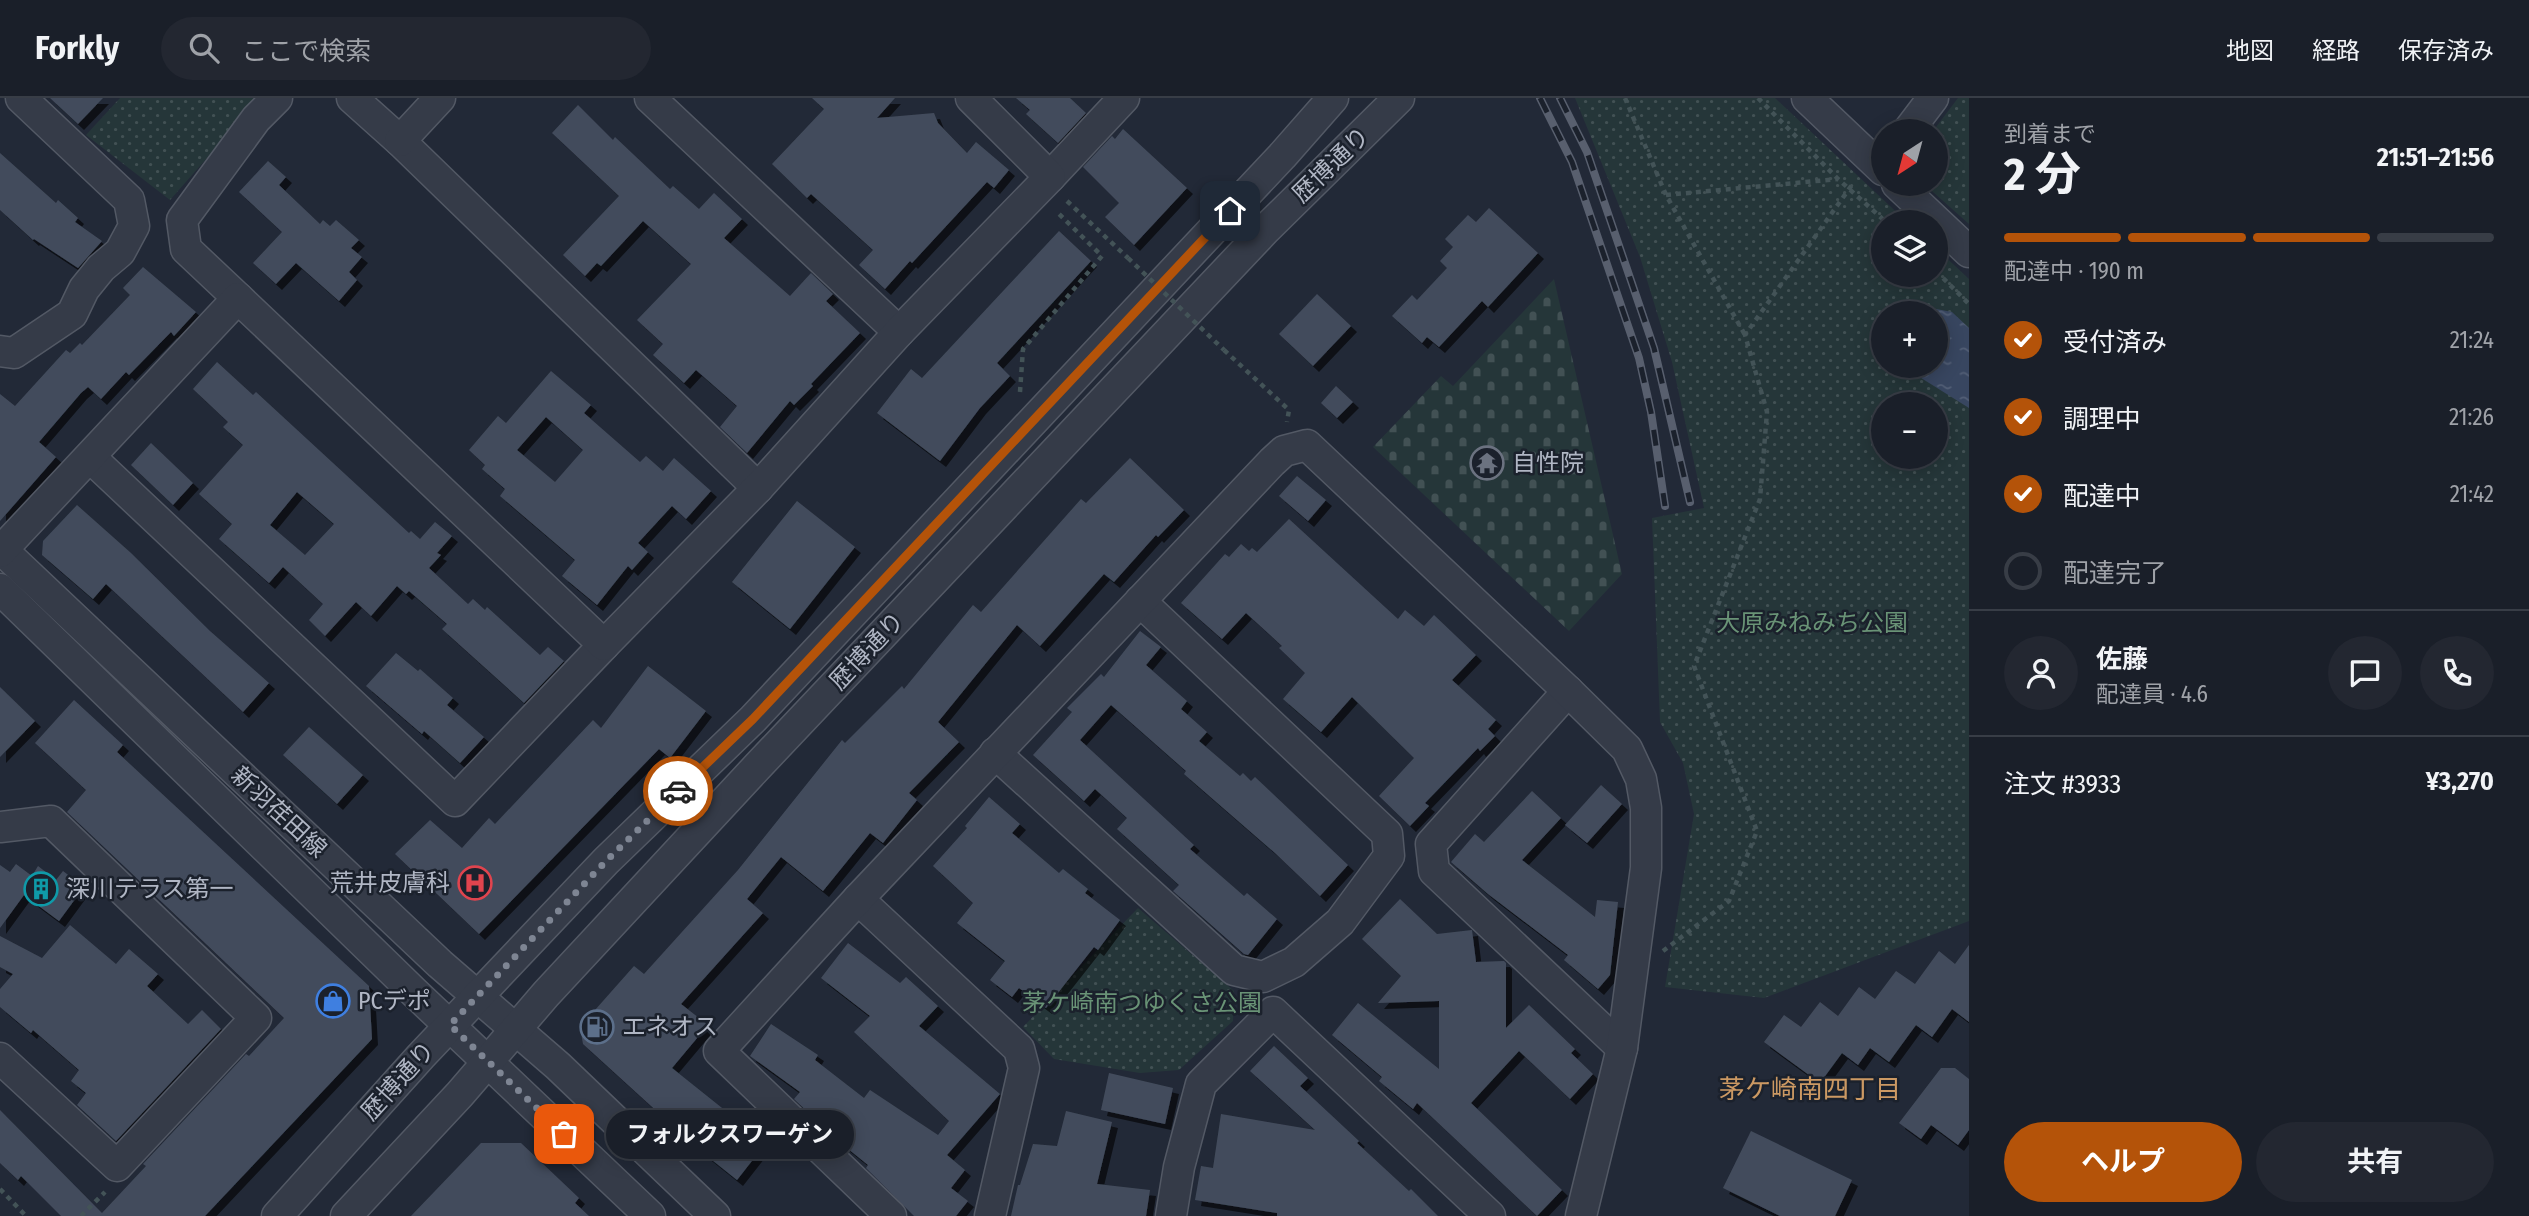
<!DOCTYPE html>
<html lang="ja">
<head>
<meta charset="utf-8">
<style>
	:root { --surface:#1a1f29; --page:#232731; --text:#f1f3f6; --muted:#9fa2a8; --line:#383d46; --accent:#b45309 }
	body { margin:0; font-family:"Fira Sans Condensed","Noto Sans JP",sans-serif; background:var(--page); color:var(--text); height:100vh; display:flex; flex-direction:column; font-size:26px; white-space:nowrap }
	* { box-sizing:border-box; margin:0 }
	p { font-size:23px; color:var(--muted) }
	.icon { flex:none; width:38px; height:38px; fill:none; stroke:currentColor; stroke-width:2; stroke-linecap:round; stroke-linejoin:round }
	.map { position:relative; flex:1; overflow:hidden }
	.panel { display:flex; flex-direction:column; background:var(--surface); width:560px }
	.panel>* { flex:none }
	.needle { width:46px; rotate:216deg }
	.fabs { position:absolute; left:1871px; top:21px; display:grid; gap:14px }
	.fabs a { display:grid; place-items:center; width:77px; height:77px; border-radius:50%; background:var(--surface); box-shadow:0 4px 18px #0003,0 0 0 2px var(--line); font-size:35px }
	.pin { position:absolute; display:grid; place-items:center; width:60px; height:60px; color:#fff; margin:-30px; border-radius:14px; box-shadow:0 4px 10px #0006 }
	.courier { position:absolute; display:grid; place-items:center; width:70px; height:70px; margin:-35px; border:5px solid #b45309; border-radius:50%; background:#fff; color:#222; box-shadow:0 2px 9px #0007 }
	.bubble { position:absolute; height:49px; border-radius:24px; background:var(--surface); box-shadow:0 4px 18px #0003,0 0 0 2px var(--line); font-size:23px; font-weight:700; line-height:49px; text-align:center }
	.headline em { font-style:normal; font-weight:700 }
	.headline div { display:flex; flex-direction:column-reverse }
	.headline { display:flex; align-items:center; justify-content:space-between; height:119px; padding:0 35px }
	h1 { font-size:46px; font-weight:700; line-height:52px }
	.bar { display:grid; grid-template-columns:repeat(4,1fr); gap:10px 7px; align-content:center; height:84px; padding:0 35px }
	.bar i { height:9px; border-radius:5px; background:var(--line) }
	.bar .active { background:var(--accent) }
	.bar p { grid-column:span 4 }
	.line { display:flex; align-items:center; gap:18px; padding:0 35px; border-top:2px solid var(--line) }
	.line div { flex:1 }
	.round { display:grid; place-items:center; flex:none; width:74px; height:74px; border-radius:37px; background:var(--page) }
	ol { padding:0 35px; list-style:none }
	li { display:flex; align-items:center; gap:21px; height:77px }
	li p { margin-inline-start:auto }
	li .icon { padding:7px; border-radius:50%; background:var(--accent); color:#fff; stroke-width:4 }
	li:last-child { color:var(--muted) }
	li i { width:38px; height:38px; border:4px solid var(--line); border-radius:50% }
	.cta { display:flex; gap:14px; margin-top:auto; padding:14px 35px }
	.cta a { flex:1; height:80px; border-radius:42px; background:var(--accent); color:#fff; font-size:28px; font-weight:700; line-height:80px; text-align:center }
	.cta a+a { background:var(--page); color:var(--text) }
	header { display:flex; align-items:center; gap:42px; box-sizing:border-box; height:98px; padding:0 35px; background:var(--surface); border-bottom:2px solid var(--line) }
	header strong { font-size:33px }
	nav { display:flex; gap:38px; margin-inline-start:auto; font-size:24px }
	.search { width:490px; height:63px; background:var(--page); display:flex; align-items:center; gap:18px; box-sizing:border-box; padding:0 24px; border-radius:38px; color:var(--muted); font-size:26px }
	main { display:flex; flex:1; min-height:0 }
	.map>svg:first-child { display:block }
	.cemetery { fill:url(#cemetery-stones) }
	.park { fill:url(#park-dots); fill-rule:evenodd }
	.water { fill:url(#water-ripples) }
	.building { fill:#434c5c; fill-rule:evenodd; filter:url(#shadow) }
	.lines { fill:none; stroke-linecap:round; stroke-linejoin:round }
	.minor-casing { stroke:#535965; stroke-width:33 }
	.path { stroke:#435357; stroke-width:4.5; stroke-dasharray:5 5; stroke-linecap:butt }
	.minor { stroke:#353b48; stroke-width:30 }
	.rail-casing { stroke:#585f6e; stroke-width:8 }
	.rail { stroke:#1b212c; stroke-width:5; stroke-dasharray:16; stroke-linecap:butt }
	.path-bridge { stroke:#435357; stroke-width:4.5; stroke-dasharray:5 5; stroke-linecap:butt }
	.done { stroke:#7e8593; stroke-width:7; stroke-dasharray:0 12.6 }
	.route { stroke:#b45309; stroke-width:9 }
	.labels { text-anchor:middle; stroke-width:5; stroke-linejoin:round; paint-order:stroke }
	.street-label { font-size:24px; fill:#b0b6c4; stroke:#1b212c }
	.poi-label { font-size:24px; fill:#b0b6c4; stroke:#1b212c; text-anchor:start }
	.park-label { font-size:24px; fill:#699376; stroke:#1b212c }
	.neighbourhood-label { font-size:26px; fill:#cc9963; stroke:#1b212c }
</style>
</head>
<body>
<header>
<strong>Forkly</strong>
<div class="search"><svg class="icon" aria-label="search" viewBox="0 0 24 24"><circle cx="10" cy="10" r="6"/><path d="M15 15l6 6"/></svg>ここで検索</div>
<nav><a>地図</a><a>経路</a><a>保存済み</a></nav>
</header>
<main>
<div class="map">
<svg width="1969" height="1118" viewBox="0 0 1969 1118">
	<defs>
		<pattern id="cemetery-stones" width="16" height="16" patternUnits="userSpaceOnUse" patternTransform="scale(1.75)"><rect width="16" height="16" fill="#253639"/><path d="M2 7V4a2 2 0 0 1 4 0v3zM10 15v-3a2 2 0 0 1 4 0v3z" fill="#425154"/></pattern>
		<pattern id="park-dots" width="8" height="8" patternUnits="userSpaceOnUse" patternTransform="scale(1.75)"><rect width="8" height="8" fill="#253639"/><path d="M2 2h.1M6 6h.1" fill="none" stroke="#425154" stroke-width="1.8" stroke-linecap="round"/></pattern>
		<pattern id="water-ripples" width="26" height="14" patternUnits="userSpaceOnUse" patternTransform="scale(1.75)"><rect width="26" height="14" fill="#384660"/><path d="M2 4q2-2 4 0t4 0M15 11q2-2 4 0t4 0" fill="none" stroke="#525e75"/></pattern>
		<filter id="shadow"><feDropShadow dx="6" dy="6" stdDeviation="0" flood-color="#0009"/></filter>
	</defs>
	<rect width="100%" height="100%" fill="#222937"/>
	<!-- cemetery -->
	<polygon class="cemetery" points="1554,181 1622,476 1569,533 1373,349 1441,278 1453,288"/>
	<!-- park -->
	<g class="park">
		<polygon points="120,0 260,0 170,102 86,37"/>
		<path d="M1575 0H1775L1907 124H1883V177H1936V150L1969 181V823L1764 900 1665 889 1694 716 1683 665 1660 624 1652 420 1704 410 1672 264 1640 159ZM1883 215H1936V268H1883ZM1883 306H1936V359H1883Z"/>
		<polygon points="1958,0 1969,0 1969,126 1924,86 1936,86 1936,33 1933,33"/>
		<polygon points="1138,810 1234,893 1233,923 1179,972 1140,975 1054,961 1023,929"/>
	</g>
	<!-- water -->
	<polygon class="water" points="1926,209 1952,214 1969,230 1969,310 1910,273 1906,268 1936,268 1936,229 1938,228 1936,215 1930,215"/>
	<!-- building -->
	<g class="building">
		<polygon points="50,0 103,0 78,26"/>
		<polygon points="812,0 895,0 877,20 934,15 938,25 967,55 976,44 1009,72 994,90 987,84 912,165 910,163 885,191 859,167 873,152 811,96 807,100 772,66 824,11"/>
		<polygon points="1016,0 1070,0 1086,15 1058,45 1026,16 1030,12"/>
		<polygon points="578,7 613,42 615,39 670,91 673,88 699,111 714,95 742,121 724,140 790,198 811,175 833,196 826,203 860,235 811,286 813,288 794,307 790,303 747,355 720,329 737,308 696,272 684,285 653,257 663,246 637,222 691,166 643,123 601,168 597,165 585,178 563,157 619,98 552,35"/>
		<polygon points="1123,31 1187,90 1134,147 1105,119 1119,105 1083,69 1112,38 1115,41"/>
		<polygon points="0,55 56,105 58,102 78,120 75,124 102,143 78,170 34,141 33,142 0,112"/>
		<polygon points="268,63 286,79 279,87 320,126 323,122 330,128 336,122 359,142 351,150 362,159 349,174 357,182 339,203 296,165 276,186 253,165 282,134 239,94"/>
		<polygon points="1489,110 1538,155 1488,209 1482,203 1439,249 1427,239 1422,245 1392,218 1412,197 1417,202 1447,170 1440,163 1453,149 1445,141 1468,117 1476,124"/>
		<polygon points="1059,133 1091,163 997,265 1010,278 980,310 940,363 877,315 911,271 922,280"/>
		<polygon points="143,169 196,214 174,238 171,234 129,277 126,274 101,301 88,289 81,295 39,344 56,359 0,423 0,296 15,308 66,252 70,255 80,245 82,247 130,197 123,190"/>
		<polygon points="1317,196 1351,228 1313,268 1279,236"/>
		<path d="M217 264 253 297 256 294 409 435 411 433 420 441 435 424 452 438 437 455 441 457 429 470 468 506 473 501 485 512 487 509 540 557 548 549 564 563 524 605 442 531 447 526 409 493 406 496 397 488 371 518 356 504 325 538 309 522 323 506 283 469 269 485 219 441 232 426 199 396 243 347 223 329 228 324 193 291ZM297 394 334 426 305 457 270 427Z"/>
		<path d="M551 273 591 307 584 315 640 364 646 358 663 373 674 360 711 393 686 421 672 408 638 445 648 454 632 472 628 468 597 507 562 478 575 462 500 398 505 391 482 371 485 367 469 352 498 318 506 325ZM546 319 583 352 555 384 517 352Z"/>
		<polygon points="1336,288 1353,304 1337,320 1321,305"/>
		<polygon points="151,345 193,385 173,407 131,367"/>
		<polygon points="1130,360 1184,412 1158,439 1156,437 1114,484 1104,476 1040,548 1017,527 938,624 959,644 909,695 917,702 883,745 870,735 823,793 781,759 747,801 763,815 681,906 708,927 672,970 766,1045 737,1082 672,1030 673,1028 583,946 580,929 634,868 644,876 738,772 842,642 845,645 902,588 904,591 973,507 981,514 1081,401 1086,405"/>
		<polygon points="1297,378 1326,402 1308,423 1279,398"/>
		<polygon points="797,403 855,449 790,531 732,484"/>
		<polygon points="77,407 131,455 210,533 269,585 243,614 106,486 93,501 42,457 43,443"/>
		<polygon points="1289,421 1398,521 1405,512 1424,528 1434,517 1476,557 1452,582 1496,622 1488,631 1495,638 1480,653 1478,650 1425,705 1429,708 1410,728 1379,698 1414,660 1352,599 1321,634 1283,601 1305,575 1279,550 1282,548 1246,515 1222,541 1181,505 1225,456 1229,459 1241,446 1249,453 1252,450 1257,454"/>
		<polygon points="1140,533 1161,549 1146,567 1187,603 1181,611 1207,634 1199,643 1240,678 1243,675 1251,683 1255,679 1348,767 1320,798 1275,755 1184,676 1186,673 1111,607 1080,642 1194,747 1190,751 1244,798 1247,795 1277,821 1248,857 1244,856 1173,793 1179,787 1117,731 1127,720 1095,691 1084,703 1033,657 1072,614 1067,610 1101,576 1104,579"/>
		<polygon points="396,555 418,573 420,571 453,600 447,607 484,639 460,665 424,633 422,636 366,588"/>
		<polygon points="648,568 706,613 670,660 659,651 479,836 395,756 430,722 462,750 489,720 495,726 593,622 601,630"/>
		<polygon points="0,589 35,623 0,659"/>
		<polygon points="74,602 123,647 117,654 369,888 372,941 205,1118 61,1118 21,1078 18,1082 0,1065 0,1012 102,1115 146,1068 143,1066 246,956 249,958 284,920 67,714 86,692 35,645"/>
		<polygon points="309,629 363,677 337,706 283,657"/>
		<polygon points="1601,687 1622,706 1587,745 1565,727"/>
		<polygon points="1532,693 1561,720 1522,762 1595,819 1597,802 1618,804 1610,877 1598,891 1564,862 1568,857 1488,796 1451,764 1475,736 1484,744"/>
		<polygon points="989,699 1020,726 1012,735 1059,775 1063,771 1088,791 1085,795 1120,822 1098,852 1094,849 1046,910 1019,890 1012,899 990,882 1005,863 957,825 973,805 933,768 967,730 965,728"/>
		<polygon points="16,766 32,778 38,768 56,782 63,773 84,789 59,823 24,797 0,830 0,767 10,774"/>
		<polygon points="1400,801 1437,836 1472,832 1476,864 1504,863 1506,865 1506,930 1529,907 1575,951 1571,955 1593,976 1570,1001 1519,953 1471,1005 1562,1092 1537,1118 1417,1005 1413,1011 1379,983 1382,979 1332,937 1358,905 1439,971 1439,903 1378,905 1401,878 1362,841"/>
		<polygon points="70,827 116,866 129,851 158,876 147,888 188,926 202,912 221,931 116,1043 77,1007 86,995 71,983 79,972 33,932 31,935 0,909 0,891 13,876 0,869 0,838 42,860"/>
		<polygon points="848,845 900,885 906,879 938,908 919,928 1000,996 947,1057 965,1072 951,1090 968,1103 956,1118 914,1118 866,1070 868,1067 837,1042 794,1001 800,994 750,958 771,926 818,957 815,962 864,1000 870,992 938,1037 949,1023 854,934 870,918 821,880"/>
		<polygon points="1969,847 1969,924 1952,911 1932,939 1916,927 1889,964 1870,950 1858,967 1842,955 1820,985 1764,944 1784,917 1801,929 1820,904 1838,918 1859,889 1875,901 1896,873 1915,886 1939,853 1955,866"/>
		<polygon points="1274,948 1308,980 1300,988 1359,1043 1357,1045 1409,1093 1411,1091 1438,1118 1277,1118 1277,1115 1195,1102 1201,1068 1213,1070 1221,1016 1315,1032 1250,973"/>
		<polygon points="1941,970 1955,970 1969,981 1969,1032 1958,1047 1931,1027 1921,1041 1899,1025"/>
		<polygon points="1109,975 1173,990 1165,1026 1101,1012"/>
		<polygon points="1066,1013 1112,1024 1097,1086 1150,1092 1146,1118 1011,1118 1018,1087 1020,1087 1033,1046 1057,1048"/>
		<polygon points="1751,1033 1852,1082 1835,1118 1780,1118 1723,1090"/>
		<polygon points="481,1045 521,1045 579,1100 575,1105 589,1118 411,1118"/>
	</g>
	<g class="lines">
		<defs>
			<g id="minor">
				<polyline points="352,0 400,43 758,390"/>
				<polyline points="650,0 899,234"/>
				<polyline points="1807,0 1883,72"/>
				<polyline points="1908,33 1933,0"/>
				<polyline points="400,43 440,0"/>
				<polyline points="1050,79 1124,0"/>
				<polyline points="1897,86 1969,154"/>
				<polyline points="238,200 186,151 182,122 256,21 277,0"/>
				<polyline points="0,253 14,255 72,216 84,191 101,170 120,154 134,128 129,102 21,0"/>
				<polyline points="90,359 455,703 604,547"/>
				<polyline points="0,450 440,866 558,968 715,1118"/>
				<polyline points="0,454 238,200 604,547 758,390 899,234 1050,79 971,0"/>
				<polyline points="0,491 414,894 650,1118"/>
				<polyline points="1568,593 1431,746 1434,773 1622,950"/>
				<polyline points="995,655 1234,872 1263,879 1294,864 1340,824 1389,758 1387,736 1140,503"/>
				<polyline points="0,729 51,723 256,920 117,1068 0,960"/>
				<polyline points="858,801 1019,951 1024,970 990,1118"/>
				<polyline points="277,1118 421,958 606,763 753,621 1282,58 1333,0"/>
				<polyline points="346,1118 460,996 546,896 757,669 1266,131 1399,0"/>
				<polyline points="891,1118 719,953 858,801 1272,364 1284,353 1307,347 1568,593 1627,651 1641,681 1646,710 1646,770 1622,950 1581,1118"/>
				<polyline points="1171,1118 1179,1069 1201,986 1273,914 1490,1118"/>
			</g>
		</defs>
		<!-- minor casing -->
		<use href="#minor" class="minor-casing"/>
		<!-- path -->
		<g class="path">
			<polyline points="1625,0 1666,97 1745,237"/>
			<polyline points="1758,0 1838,81 1886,124"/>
			<polyline points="1666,97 1838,81"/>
			<polyline points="1067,103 1128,160"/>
			<polyline points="1936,173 1969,206"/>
			<polyline points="1224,252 1289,312 1287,324"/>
			<polyline points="1020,294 1023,251 1102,158 1057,114"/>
			<polyline points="1663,853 1729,803 1757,733 1694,568 1760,401 1767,314 1745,237 1854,84"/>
			<polyline points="0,1091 26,1118"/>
			<polyline points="81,1118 105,1094"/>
		</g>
		<!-- minor -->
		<use href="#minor" class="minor"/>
		<defs>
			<g id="rail">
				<polyline points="1540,0 1572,64 1639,260 1651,314 1665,408"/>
				<polyline points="1560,0 1587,54 1654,250 1690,404"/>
			</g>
		</defs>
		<!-- rail casing -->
		<use href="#rail" class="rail-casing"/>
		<!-- rail -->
		<use href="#rail" class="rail"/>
		<!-- path-bridge -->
		<polyline class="path-bridge" points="1128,160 1224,252"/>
	</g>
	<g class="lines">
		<!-- done -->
		<polyline class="done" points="564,1036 450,927 606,763 678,693"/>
		<!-- route -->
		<polyline class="route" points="678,693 753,621 1230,113"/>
	</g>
	<!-- icons -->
	<defs>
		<symbol id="temple-ring" viewBox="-11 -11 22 22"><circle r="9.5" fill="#1b212c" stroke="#6b7280" stroke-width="1.5"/><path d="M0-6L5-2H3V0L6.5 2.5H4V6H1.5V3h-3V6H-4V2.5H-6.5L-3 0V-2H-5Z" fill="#6b7280"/></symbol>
		<symbol id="hospital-ring" viewBox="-11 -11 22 22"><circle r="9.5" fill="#1b212c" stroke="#e0444e" stroke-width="1.5"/><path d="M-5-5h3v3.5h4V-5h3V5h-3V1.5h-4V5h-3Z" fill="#e0444e"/></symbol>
		<symbol id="building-ring" viewBox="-11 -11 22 22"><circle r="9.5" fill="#1b212c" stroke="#0f9aa8" stroke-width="1.5"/><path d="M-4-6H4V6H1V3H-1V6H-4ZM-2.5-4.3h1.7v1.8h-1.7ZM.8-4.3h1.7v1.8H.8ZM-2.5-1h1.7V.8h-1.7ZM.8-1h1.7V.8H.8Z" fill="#0f9aa8"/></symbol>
		<symbol id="shop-ring" viewBox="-11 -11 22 22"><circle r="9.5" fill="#1b212c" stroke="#3f7fe0" stroke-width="1.5"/><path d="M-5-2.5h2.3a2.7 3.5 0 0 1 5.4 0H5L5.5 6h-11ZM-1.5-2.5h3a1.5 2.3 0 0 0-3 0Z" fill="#3f7fe0"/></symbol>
		<symbol id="fuel-ring" viewBox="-11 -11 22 22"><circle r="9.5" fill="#1b212c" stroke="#5c6f8a" stroke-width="1.5"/><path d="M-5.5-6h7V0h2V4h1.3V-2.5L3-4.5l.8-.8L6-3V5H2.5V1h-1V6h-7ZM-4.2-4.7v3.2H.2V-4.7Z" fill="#5c6f8a"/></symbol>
	</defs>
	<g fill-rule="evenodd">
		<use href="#temple-ring" x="1468" y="346" width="38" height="38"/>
		<use href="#hospital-ring" x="456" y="766" width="38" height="38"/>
		<use href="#building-ring" x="22" y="772" width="38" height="38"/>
		<use href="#shop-ring" x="314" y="884" width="38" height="38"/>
		<use href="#fuel-ring" x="578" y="910" width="38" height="38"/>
	</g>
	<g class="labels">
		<!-- street labels -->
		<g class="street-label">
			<text transform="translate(1331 67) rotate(-44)" y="8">歴博通り</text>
			<text transform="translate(867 553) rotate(-47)" y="8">歴博通り</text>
			<text transform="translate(279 714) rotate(43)" y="8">新羽荏田線</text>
			<text transform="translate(398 983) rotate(-48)" y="8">歴博通り</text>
		</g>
		<!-- poi labels -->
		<g class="poi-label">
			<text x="1512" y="373">自性院</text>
			<text x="450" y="793" text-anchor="end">荒井皮膚科</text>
			<text x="66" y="799">深川テラス第一</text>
			<text x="358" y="911">PCデポ</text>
			<text x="622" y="937">エネオス</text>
		</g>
		<!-- park labels -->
		<g class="park-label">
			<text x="1812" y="533">大原みねみち公園</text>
			<text x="1142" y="913">茅ケ崎南つゆくさ公園</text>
		</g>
		<!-- neighbourhood labels -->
		<g class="neighbourhood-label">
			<text x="1810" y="1000">茅ケ崎南四丁目</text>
		</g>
	</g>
</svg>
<div class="fabs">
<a><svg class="needle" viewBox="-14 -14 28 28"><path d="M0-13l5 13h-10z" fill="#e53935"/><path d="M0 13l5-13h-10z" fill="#9fa2a8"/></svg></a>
<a><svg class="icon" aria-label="layers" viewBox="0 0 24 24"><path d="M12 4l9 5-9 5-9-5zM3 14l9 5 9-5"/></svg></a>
<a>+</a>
<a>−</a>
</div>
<div class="pin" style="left:564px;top:1036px;background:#ea580c"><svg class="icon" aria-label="bag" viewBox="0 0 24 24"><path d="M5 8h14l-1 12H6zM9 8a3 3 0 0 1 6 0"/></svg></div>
<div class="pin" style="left:1230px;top:113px;background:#1f2937"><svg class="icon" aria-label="home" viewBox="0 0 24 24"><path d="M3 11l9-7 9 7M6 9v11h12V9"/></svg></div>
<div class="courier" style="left:678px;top:693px"><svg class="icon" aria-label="car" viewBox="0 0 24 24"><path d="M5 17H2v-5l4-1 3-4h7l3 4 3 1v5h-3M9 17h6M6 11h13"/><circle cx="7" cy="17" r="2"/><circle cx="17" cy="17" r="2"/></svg></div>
<div class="bubble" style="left:606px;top:1012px;width:248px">フォルクスワーゲン</div>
</div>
<section class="panel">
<div class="headline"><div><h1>2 分</h1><p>到着まで</p></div><em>21:51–21:56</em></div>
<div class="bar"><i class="active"></i><i class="active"></i><i class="active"></i><i></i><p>配達中 · 190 m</p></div>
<ol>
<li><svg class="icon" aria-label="check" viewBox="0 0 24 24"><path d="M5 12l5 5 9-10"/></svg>受付済み<p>21:24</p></li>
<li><svg class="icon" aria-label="check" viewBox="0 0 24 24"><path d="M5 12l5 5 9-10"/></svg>調理中<p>21:26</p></li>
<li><svg class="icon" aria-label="check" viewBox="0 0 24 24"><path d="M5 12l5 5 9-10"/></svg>配達中<p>21:42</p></li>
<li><i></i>配達完了</li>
</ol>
<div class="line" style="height:126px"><a class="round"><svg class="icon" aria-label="person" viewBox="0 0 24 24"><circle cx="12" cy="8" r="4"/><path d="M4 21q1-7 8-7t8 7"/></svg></a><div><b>佐藤</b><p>配達員 · 4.6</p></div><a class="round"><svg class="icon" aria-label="chat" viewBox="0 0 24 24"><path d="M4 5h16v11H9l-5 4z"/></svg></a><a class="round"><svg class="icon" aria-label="phone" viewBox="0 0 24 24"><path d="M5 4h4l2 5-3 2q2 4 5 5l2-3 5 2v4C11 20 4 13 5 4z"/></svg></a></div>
<div class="line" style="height:91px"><div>注文 #3933</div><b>¥3,270</b></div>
<div class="cta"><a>ヘルプ</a><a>共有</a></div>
</section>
</main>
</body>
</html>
